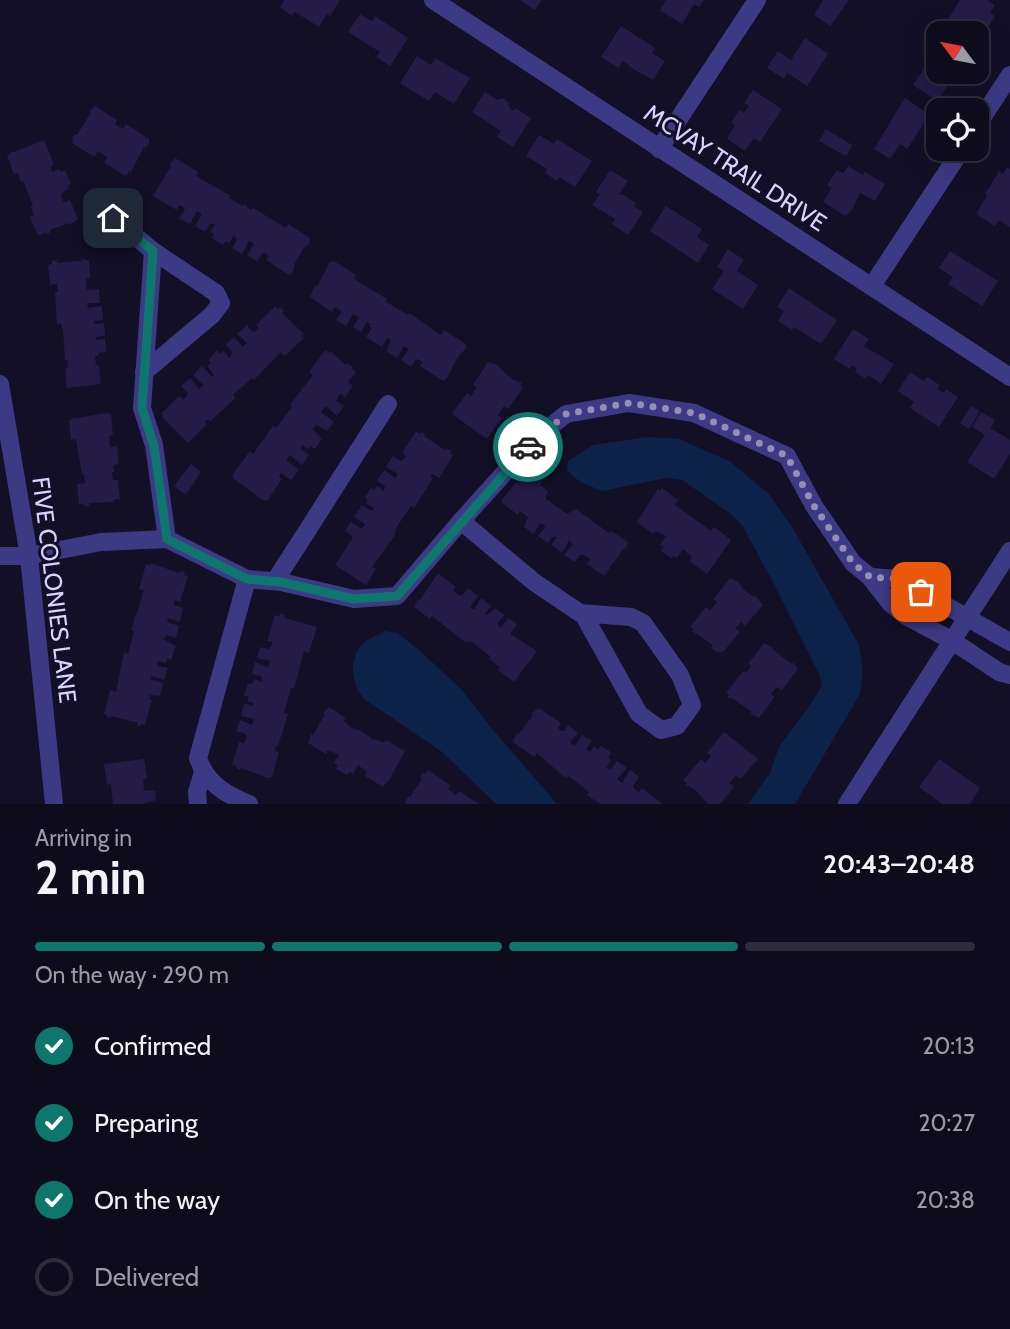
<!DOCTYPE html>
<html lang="en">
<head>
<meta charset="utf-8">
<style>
	:root { --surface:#0e0b1c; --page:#171425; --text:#f1f3f6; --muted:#9b9ba3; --line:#2e2b3b; --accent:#0f766e }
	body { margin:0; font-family:Cabin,sans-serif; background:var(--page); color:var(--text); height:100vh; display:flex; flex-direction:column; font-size:26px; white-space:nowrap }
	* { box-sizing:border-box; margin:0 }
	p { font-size:23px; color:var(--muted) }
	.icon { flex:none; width:38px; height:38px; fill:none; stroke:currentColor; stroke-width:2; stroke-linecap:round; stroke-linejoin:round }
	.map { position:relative; height:804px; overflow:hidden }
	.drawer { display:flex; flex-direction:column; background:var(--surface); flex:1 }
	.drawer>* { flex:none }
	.needle { width:46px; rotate:302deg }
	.buttons { position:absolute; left:926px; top:21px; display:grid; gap:14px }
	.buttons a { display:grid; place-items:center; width:63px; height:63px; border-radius:14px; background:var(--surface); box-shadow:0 7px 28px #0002,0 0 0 2px var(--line); font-size:35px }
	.pin { position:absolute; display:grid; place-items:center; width:60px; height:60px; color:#fff; margin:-30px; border-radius:14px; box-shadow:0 4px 10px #0006 }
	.courier { position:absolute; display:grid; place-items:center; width:70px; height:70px; margin:-35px; border:5px solid #0f766e; border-radius:50%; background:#fff; color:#222; box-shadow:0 2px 9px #0007 }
	.head em { font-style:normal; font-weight:700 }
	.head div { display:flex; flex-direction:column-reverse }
	.head { display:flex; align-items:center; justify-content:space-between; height:119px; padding:0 35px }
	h1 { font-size:46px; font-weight:700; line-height:52px }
	.bar { display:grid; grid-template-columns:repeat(4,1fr); gap:10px 7px; align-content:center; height:84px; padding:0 35px }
	.bar i { height:9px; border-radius:5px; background:var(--line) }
	.bar .current { background:var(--accent) }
	.bar p { grid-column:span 4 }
	ol { padding:0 35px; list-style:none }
	li { display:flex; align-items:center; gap:21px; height:77px }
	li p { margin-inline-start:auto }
	li .icon { padding:7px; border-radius:50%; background:var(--accent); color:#fff; stroke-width:4 }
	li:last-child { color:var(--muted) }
	li i { width:38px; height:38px; border:4px solid var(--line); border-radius:50% }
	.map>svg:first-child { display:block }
	.water { fill:#0c2248 }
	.building { fill:#241b47 }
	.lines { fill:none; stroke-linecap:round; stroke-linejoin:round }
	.minor { stroke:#3d3a85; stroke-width:18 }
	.done { stroke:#948fb3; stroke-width:7; stroke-dasharray:0 12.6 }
	.route { stroke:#0f766e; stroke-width:9 }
	.labels { text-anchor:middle; stroke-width:6; stroke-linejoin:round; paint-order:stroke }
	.street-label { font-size:24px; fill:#d9d4ff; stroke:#130f26 }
</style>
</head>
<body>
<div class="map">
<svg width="1010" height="804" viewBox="0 0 1010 804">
	<rect width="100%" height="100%" fill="#130f26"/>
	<!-- water -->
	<g class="water">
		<polygon points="648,437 679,439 729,461 768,493 792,527 859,645 863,671 860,694 795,804 748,804 770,773 779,747 813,701 822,685 819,674 775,586 742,525 731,514 682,480 666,478 602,491 580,482 567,470 568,461 593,445"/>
		<path d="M385 631 397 633 419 650 462 690 488 724 557 804H496L441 751 364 699C352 685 348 662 361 646 366 639 378 635 385 631Z"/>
	</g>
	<!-- building -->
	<g class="building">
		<polygon points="284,0 340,0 330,16 327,14 319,27 295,12 292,16 280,7"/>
		<polygon points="520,0 542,0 535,10"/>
		<polygon points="666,0 704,0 699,7 694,4 682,24 660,10"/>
		<polygon points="823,0 849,0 830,26 814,15"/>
		<polygon points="960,0 987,0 995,5 990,13 995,16 984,34 979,31 977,33 967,33 947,21"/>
		<polygon points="360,14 372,21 375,16 408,38 390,66 376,57 380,52 348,32"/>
		<polygon points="621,26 655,48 652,53 665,61 653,80 628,66 629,65 623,61 618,68 601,57"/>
		<polygon points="805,38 828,54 807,86 787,73 784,79 767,68 778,51 791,60"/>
		<polygon points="938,48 938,72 956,72 938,101 913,85"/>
		<polygon points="417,56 431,65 435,58 470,78 454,104 435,92 429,101 400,83"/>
		<polygon points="753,90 782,109 760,142 754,138 745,151 727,139 735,125 731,123 739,110 744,113 749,106 744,103"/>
		<polygon points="485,92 498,100 502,98 508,102 509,107 514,111 515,108 531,118 513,147 497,137 501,131 472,112"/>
		<polygon points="905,98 930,115 907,149 900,144 890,159 874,149"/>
		<polygon points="95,106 117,120 115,124 123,129 126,124 149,139 149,143 146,148 144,147 131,172 129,171 126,176 104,163 107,157 98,151 94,157 72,143 74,139 72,138 75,134 77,135 91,112 89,111"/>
		<polygon points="826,129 852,145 846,156 819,141"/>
		<polygon points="539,135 554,144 557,139 592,161 575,187 559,177 557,181 545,173 547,169 526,156"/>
		<polygon points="44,140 54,165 51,166 52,172 60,169 61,172 65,170 71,184 67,186 69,189 61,193 61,196 64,203 70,200 78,219 70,225 69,223 50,230 51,232 47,234 46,232 38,236 30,217 34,215 31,207 33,206 23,181 21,182 18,173 14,174 7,156 13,151 14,152"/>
		<polygon points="175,158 198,172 196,176 231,196 229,198 243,206 244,204 251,210 253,208 286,228 288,224 310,238 309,245 304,248 294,264 295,266 292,273 289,275 266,260 269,256 265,253 262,254 257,261 247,255 254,244 249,241 242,254 232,248 237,240 234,235 229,243 226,241 223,245 212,238 214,234 210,232 215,224 210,224 205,232 195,226 202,214 197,211 190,224 179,218 185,210 183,207 179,205 177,210 153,196 171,166 169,165"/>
		<polygon points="848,166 863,175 865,172 885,184 875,201 860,193 853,208 846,216 823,202 832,188 827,185 837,170 843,173"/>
		<polygon points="1007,167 1010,169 1010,227 999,220 995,226 976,214 987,196 985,194 999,171 1003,174"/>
		<polygon points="610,170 628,181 618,196 622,194 636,203 634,206 643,212 628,235 612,224 615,219 592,205 600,194 596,192"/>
		<polygon points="666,206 702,229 697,237 709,245 698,263 650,231"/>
		<polygon points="728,249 744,260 737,271 758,285 743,309 712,289 724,271 717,267"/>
		<polygon points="950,251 998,281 982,306 948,284 953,277 939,268"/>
		<polygon points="81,258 89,261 90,278 86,279 87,290 99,289 100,303 87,303 88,308 102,306 103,320 94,321 94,324 104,323 105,336 96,337 96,340 105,339 106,352 98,353 98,356 95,356 96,365 99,365 101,384 67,388 65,369 68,368 67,360 65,360 63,330 61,324 57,324 55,292 58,292 57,284 50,285 48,265 52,264 52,261 57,260 57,263 82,261"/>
		<polygon points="334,261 356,275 354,279 387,299 385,301 403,312 408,315 409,313 441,335 444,330 466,344 466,348 458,357 447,378 443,381 420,366 423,362 419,360 416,359 411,367 401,360 409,349 404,346 397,358 386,351 391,340 387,338 382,347 366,337 372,328 369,326 370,324 367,322 361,332 353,327 359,318 353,314 346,326 336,320 341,313 340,310 335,307 332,312 310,297 315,285 317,287 330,262"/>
		<polygon points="789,288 837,320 821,344 794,327 792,330 778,321 784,311 777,307"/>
		<polygon points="275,306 278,309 280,307 284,311 282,313 304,334 302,336 304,338 285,356 281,352 254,380 252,378 233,395 235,398 210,422 208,419 205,422 207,424 188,443 162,417 163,416 161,414 179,396 183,400 187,396 188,393 181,386 190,378 199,389 204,385 193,375 202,366 212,377 214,375 207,366 211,363 208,360 217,350 220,354 223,351 230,358 232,352 226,345 234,337 243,347 247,343 237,334 247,325 253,332 256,331 259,328 256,325"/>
		<polygon points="853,329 869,339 864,346 894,364 881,384 868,375 866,379 855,372 857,369 852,365 850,369 834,359"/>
		<polygon points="325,350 329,353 330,351 346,365 347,363 353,367 352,369 356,372 348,382 353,386 345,397 340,394 336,401 344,406 337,416 326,406 321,412 334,422 327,431 316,425 313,429 322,439 315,449 310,446 308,449 302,445 301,449 309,455 302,465 290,455 286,460 299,470 291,480 281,473 279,477 282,479 267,501 261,499 234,479 232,475 250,451 253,454 273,426 276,428 282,420 292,407 290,405 292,402 313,375 309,372"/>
		<polygon points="488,362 497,365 512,379 522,383 520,386 523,388 508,409 504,406 498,415 502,418 487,439 452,414 467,393 471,396 477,387 473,385"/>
		<polygon points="910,372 924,381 927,377 940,385 937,389 944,393 946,389 958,397 939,427 910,408 914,402 898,391"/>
		<polygon points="971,406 980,411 969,429 960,423"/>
		<polygon points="981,412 995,420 990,428 1010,440 1010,454 994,479 967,462 985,435 972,427"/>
		<polygon points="107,413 111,415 113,435 109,436 110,447 117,446 119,464 113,465 114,472 112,472 113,480 118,480 120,499 113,500 114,502 89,503 89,506 84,506 84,504 79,504 77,484 85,483 84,474 82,474 76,439 71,440 69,420 73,419 73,417 77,418"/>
		<polygon points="416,431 420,434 421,432 425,434 424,436 445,450 446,448 451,451 449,453 453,455 439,478 432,474 430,476 433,478 414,508 411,506 396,528 395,535 372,567 376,569 366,585 335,565 352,539 352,536 345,531 351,522 362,529 365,524 354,517 362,505 372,511 374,508 366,503 368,500 365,497 371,488 374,490 377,486 384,491 385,486 377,481 384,470 395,478 398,474 386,467 393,456 401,461 403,460 406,456 402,453"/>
		<polygon points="191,464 201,472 186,495 174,486"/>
		<polygon points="525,471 542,482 540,485 548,491 545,498 567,514 576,509 609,533 611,531 628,542 627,547 625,549 624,548 604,576 587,564 590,559 584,555 580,555 575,562 564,555 573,544 569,540 562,553 551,545 557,537 552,537 548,543 538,536 546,526 540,523 534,534 524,527 528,517 520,511 518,515 502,503 502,500"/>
		<polygon points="662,488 678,500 675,505 711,531 714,527 731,540 707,574 689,561 692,557 683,549 677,558 673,556 671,558 661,551 664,547 660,545 666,536 656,531 653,534 637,522 658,489 660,491"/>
		<polygon points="151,563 179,573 180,571 185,572 184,575 188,576 180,602 175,600 174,605 183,608 180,622 168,618 167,622 179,626 176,638 167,635 163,639 176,646 171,660 167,659 166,663 157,661 158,666 168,668 164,680 151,676 150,679 163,683 160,696 150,695 149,699 152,700 145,725 140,724 140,727 137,726 138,723 111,716 111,718 107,717 107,715 104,714 110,690 116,692 124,653 128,654 134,631 131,630 144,591 139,589 146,564 150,565"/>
		<polygon points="439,574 456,587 453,591 459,595 462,596 468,588 478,596 470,607 474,610 481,598 491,606 485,614 487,615 495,608 505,615 497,624 501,628 508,618 517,624 510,634 537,651 514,682 498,670 500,667 489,659 491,657 472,642 468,641 466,643 432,616 430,619 414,607 418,599 420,600 436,576"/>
		<polygon points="730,578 739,582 742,588 753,597 754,595 763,605 745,626 741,622 735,629 740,632 722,653 719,651 718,653 711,648 713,645 692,631 693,629 690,627 706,607 710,610 717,602 713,599"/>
		<polygon points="280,613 285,615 284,618 317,627 309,653 304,651 294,689 291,688 284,713 288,714 278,746 276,746 275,751 279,752 272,777 268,778 241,768 240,770 236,768 237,766 232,765 239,742 244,743 247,737 245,734 236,731 240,720 252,725 254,719 241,716 244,703 253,706 253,703 247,701 249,697 244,695 248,683 252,684 254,679 263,682 261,676 252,674 255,662 268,667 270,661 257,658 260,647 269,649 271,647 273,642 267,641 275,615 279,617"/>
		<polygon points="764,643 773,648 772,649 792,664 793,662 798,669 782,690 777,687 771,694 775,697 759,718 750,714 752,712 732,698 731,699 727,697 729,695 726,693 743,671 746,673 751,666 748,664"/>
		<polygon points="329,707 346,718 344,721 352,728 361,731 374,740 375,739 384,743 386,740 405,751 389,780 383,787 365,776 367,772 358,765 353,774 350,772 347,775 336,769 338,765 334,763 339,755 328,750 326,754 308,743 311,734 313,735 325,714 323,713"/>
		<polygon points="539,708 561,723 558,728 561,731 564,731 568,725 578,733 570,742 575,746 582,735 592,741 586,749 590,752 594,746 598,749 601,746 608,750 611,753 608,757 611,760 606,768 611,769 617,761 627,768 617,779 622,783 630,770 639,777 633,786 634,789 639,792 642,788 663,804 600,804 587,795 589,792 569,776 567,778 563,776 537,753 534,757 513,742 517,733 519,734 533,715 531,714"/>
		<polygon points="724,732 758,759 740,779 736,776 729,783 734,787 720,804 708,804 694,789 685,785 687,783 683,780 701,759 705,763 711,756 707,753"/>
		<polygon points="144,759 147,778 143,779 144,791 155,790 156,800 143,804 113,804 111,784 107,785 104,764"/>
		<polygon points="939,759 980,788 970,804 942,804 919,787"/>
		<polygon points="428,770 450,785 448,789 456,795 459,791 479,804 405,804 408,796 410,797 422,779 420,777 423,773 425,774"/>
	</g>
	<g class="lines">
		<!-- minor -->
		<g class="minor">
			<polyline points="433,0 1010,377"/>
			<polyline points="976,127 1010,75"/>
			<polyline points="659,149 757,0"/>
			<polyline points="113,218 153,251 216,293 221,303 212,315 144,372"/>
			<polyline points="153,251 142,408 154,445 167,539"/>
			<polyline points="872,286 962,149"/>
			<polyline points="0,384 29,556 54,804"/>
			<polyline points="461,521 534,582 580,613 631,617 643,623 680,675 692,705 677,726 661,730 639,714 583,614"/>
			<polyline points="0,556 29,556 101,542 167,539 247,579 281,582 354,599 397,596 461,521 535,439 566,414 629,403 694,413 787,456 814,506 853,563 870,577 890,603 906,616 951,640 999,672 1010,675"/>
			<polyline points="870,577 899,579 1010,642"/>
			<path d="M247 579 198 758C206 783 225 794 249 804"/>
			<polyline points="275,581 388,404"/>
			<polyline points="198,804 197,792 203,772"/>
			<polyline points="847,804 1010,551"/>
		</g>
	</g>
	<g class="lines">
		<!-- done -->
		<polyline class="done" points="528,447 566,414 629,403 694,413 787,456 814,506 853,563 870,577 899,579 921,592"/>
		<!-- route -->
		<polyline class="route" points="113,218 153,251 142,408 154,446 167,539 247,579 281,582 354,599 397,596 528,447"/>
	</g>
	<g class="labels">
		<!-- street labels -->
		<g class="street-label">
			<text transform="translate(735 168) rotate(33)" y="8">MCVAY TRAIL DRIVE</text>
			<text transform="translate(54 590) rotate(83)" y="8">FIVE COLONIES LANE</text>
		</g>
	</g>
</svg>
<div class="buttons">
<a><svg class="needle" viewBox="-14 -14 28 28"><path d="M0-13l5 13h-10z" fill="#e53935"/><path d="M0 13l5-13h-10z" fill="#9b9ba3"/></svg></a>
<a><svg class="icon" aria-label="locate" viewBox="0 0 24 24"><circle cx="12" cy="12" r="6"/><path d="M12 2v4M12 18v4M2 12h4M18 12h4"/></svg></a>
</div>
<div class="pin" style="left:921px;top:592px;background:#ea580c"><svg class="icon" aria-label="bag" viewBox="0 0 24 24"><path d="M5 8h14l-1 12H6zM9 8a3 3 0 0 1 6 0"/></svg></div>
<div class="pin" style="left:113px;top:218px;background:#1f2937"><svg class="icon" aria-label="home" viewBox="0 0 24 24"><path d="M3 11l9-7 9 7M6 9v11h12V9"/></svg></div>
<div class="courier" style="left:528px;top:447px"><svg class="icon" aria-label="car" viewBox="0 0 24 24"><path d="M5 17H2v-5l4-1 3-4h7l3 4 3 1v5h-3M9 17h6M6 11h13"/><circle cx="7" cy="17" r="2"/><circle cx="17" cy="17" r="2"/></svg></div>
</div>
<section class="drawer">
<div class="head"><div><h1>2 min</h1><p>Arriving in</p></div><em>20:43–20:48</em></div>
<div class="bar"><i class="current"></i><i class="current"></i><i class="current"></i><i></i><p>On the way · 290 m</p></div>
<ol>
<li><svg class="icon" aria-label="check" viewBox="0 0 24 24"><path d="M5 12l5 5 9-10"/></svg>Confirmed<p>20:13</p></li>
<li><svg class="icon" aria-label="check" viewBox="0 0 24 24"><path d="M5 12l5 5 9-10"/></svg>Preparing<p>20:27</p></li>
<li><svg class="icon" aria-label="check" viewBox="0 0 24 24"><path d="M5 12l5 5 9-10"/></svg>On the way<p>20:38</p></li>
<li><i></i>Delivered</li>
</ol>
</section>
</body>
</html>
